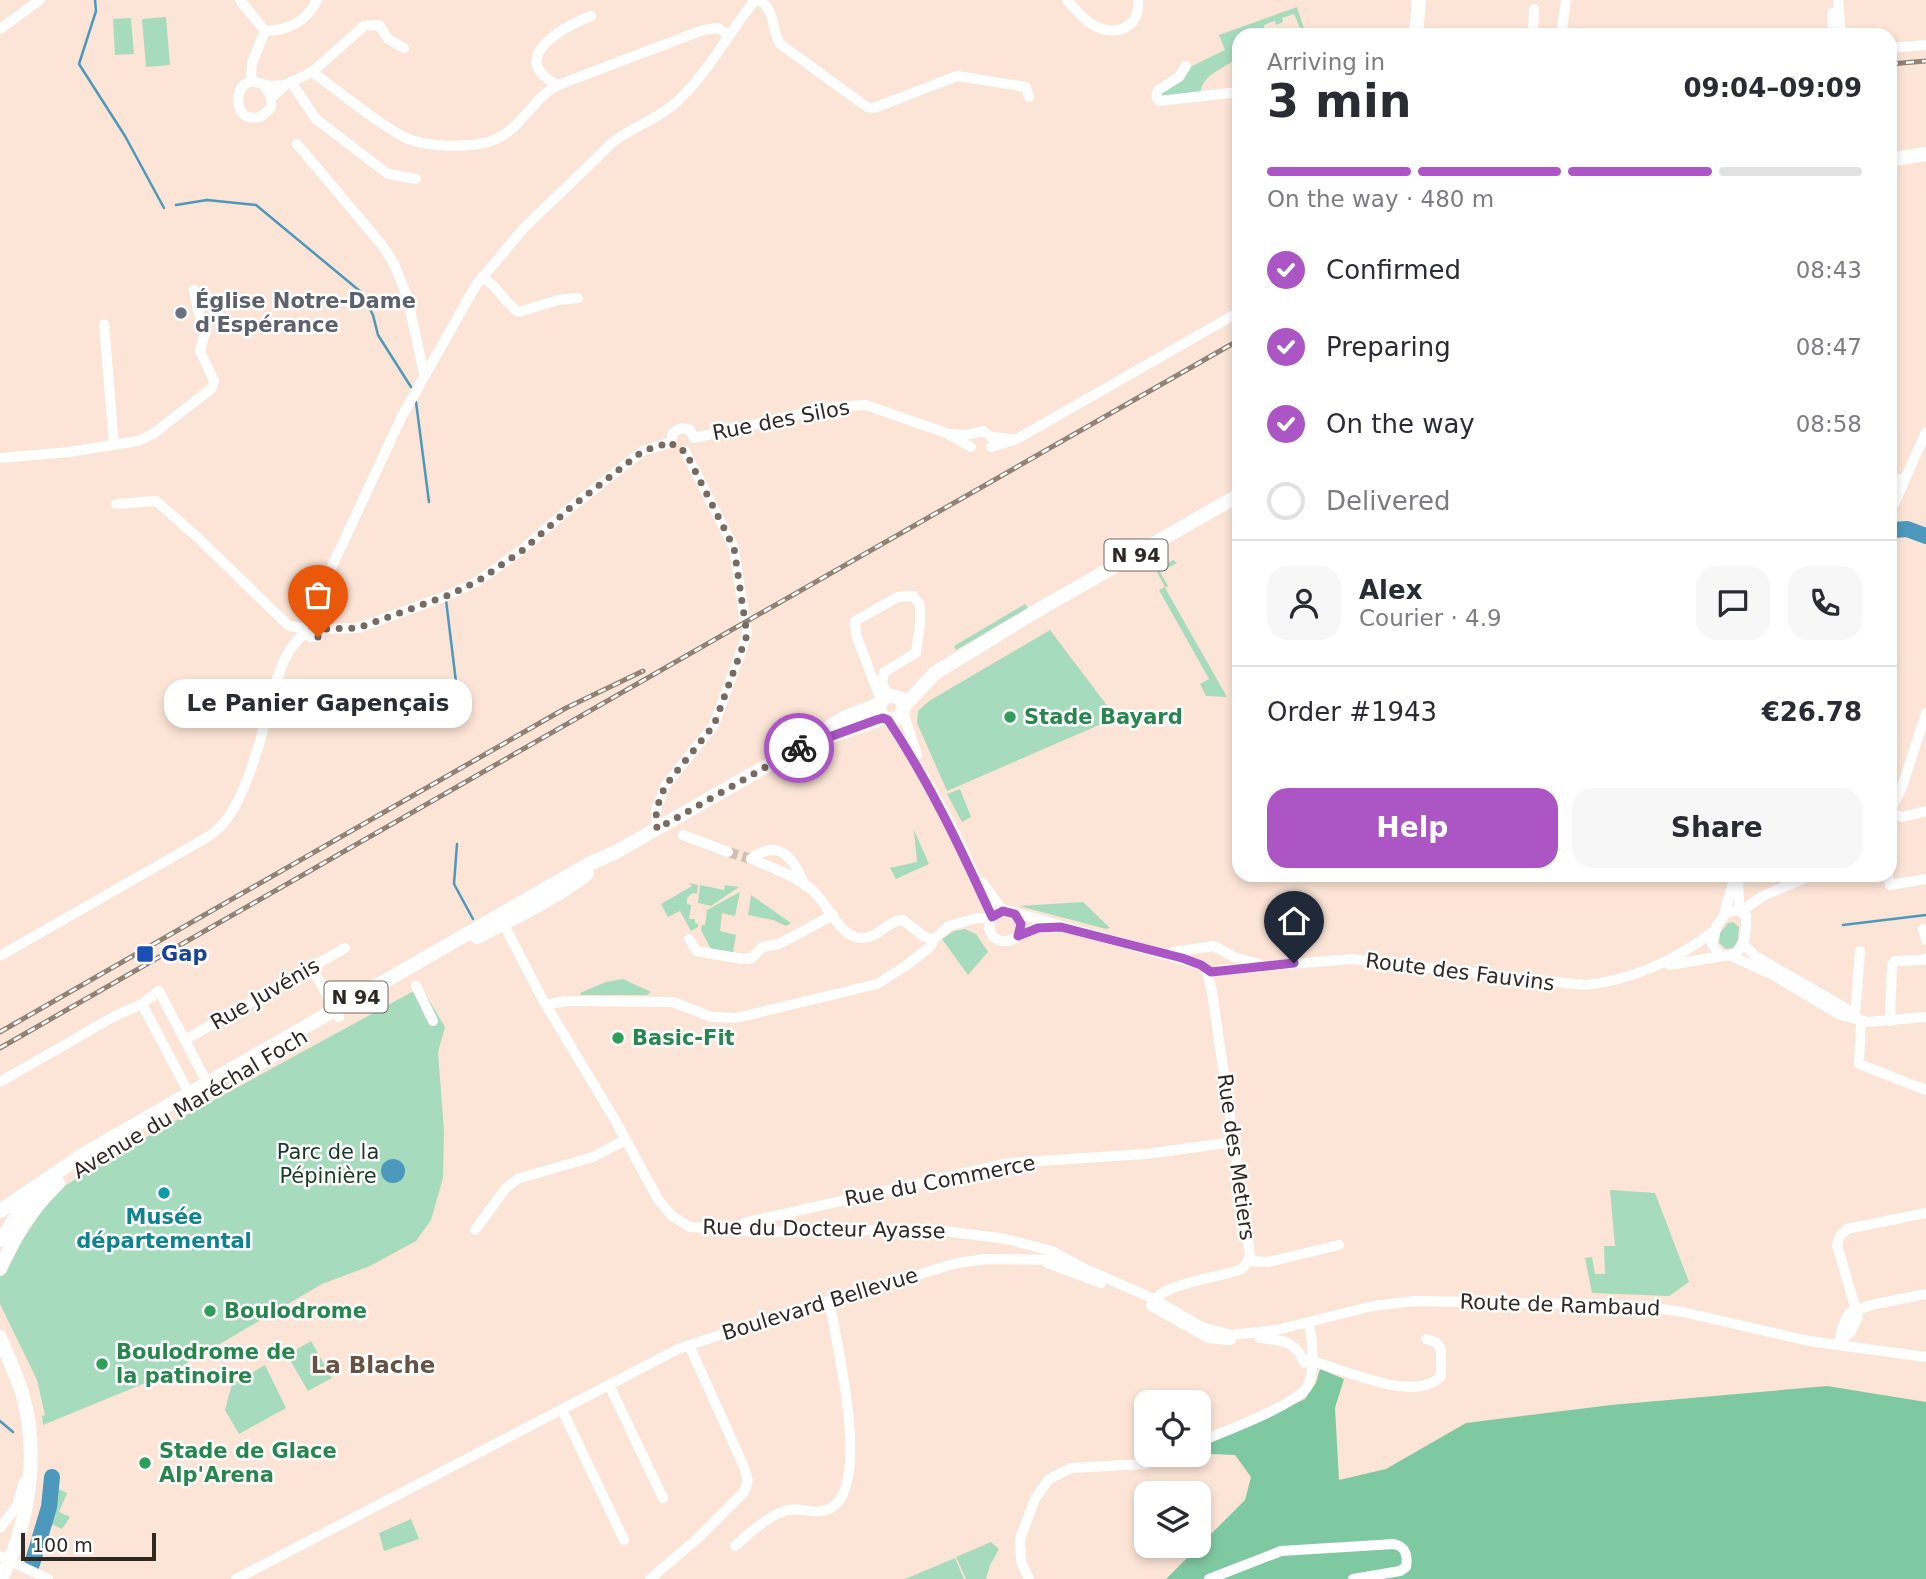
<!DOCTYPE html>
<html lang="en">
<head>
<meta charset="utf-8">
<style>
	:root { --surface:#fff; --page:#f7f7f7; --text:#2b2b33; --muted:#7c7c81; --line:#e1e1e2; --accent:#ab56c4 }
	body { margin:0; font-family:"DejaVu Sans",sans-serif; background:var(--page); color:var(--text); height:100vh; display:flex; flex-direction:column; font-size:26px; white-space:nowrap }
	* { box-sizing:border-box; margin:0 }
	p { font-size:23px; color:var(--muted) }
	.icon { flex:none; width:38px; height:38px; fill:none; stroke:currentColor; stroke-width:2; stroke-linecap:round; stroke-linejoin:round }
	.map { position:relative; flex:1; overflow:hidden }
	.side { position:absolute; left:1232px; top:28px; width:665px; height:854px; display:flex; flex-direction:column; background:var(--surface); border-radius:21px; box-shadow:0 4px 10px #0003 }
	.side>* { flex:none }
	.controls { position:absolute; left:1134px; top:1390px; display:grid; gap:14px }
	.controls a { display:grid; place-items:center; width:77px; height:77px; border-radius:14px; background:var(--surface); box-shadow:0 4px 10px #0003; font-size:35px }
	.scale { position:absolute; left:21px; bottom:18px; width:135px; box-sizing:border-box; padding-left:7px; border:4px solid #302822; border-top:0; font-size:19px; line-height:24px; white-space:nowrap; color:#302822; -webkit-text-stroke:5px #fff; paint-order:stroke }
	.pin { position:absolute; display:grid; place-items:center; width:60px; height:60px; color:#fff; margin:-72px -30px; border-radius:50% 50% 50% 0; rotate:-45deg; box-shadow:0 0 7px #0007 }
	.pin .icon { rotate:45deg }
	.courier { position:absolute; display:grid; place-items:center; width:70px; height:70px; margin:-35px; border:5px solid #ab56c4; border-radius:50%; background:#fff; color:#222; box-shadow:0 2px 9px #0007 }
	.bubble { position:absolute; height:49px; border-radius:21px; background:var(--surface); box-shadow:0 4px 10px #0003; font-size:23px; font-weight:800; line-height:49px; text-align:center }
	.summary em { font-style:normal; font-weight:800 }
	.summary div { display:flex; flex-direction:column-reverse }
	.summary { display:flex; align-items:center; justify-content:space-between; height:119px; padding:0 35px }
	h1 { font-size:46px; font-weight:800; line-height:52px }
	.bar { display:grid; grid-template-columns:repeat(4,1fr); gap:10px 7px; align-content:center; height:84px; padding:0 35px }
	.bar i { height:9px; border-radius:5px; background:var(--line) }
	.bar .on { background:var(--accent) }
	.bar p { grid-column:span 4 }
	.line { display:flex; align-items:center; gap:18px; padding:0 35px; border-top:2px solid var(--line) }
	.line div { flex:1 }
	.round { display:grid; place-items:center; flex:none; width:74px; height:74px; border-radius:21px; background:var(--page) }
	ol { padding:0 35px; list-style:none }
	li { display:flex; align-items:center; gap:21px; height:77px }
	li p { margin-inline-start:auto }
	li .icon { padding:7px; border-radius:50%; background:var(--accent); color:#fff; stroke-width:4 }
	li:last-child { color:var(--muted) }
	li i { width:38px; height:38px; border:4px solid var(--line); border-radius:50% }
	.button { display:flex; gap:14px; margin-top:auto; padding:14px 35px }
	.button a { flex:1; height:80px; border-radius:21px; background:var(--accent); color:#fff; font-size:28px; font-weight:800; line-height:80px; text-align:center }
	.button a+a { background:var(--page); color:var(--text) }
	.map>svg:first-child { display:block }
	.green { fill:#a6dbbd }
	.forest { fill:#7fc9a2 }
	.water { fill:#4d98bd }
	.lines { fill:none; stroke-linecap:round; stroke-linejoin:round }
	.stream { stroke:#4d98bd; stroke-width:2.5 }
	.river { stroke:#4d98bd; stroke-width:16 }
	.minor-tunnel { stroke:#d3bfb2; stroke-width:10; stroke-dasharray:10 5; stroke-linecap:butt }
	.minor { stroke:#fff; stroke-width:10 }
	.major { stroke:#fff; stroke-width:14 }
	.rail-casing { stroke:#918278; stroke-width:5 }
	.rail { stroke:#fff; stroke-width:2.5; stroke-dasharray:8; stroke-linecap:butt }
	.done { stroke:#776a61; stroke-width:7; stroke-dasharray:0 12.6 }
	.route { stroke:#ab56c4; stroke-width:9 }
	.worship-dot { fill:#6b7280; stroke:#fff; stroke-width:2.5 }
	.leisure-dot { fill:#2e9e5b; stroke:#fff; stroke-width:2.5 }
	.transit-dot { fill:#1a4fb4; stroke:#fff; stroke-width:2.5 }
	.culture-dot { fill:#0f9aa8; stroke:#fff; stroke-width:2.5 }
	.labels { text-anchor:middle; stroke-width:5; stroke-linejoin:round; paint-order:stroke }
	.shield { fill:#fff; stroke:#6e6864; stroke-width:2 }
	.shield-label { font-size:19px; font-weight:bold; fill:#302822 }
	.worship-label { font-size:21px; font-weight:bold; fill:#5b616d; stroke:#fff; text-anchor:start }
	.street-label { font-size:21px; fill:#302822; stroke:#fff }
	.leisure-label { font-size:21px; font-weight:bold; fill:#27864d; stroke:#fff; text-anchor:start }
	.transit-label { font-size:21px; font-weight:bold; fill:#164399; stroke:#fff; text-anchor:start }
	.park-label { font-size:21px; fill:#183928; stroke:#fff }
	.culture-label { font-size:21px; font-weight:bold; fill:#0d838f; stroke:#fff }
	.neighbourhood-label { font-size:23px; font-weight:bold; fill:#665346; stroke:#fff }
</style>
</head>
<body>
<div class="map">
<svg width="1926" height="1579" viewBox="0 0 1926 1579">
	<rect width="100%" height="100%" fill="#fce5d6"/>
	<!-- green -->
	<g class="green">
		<path d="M1297 7 1306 35H1303L1294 14 1282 18 1283 22 1276 25 1275 21 1264 25V29L1253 35H1239V56C1225 70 1202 72 1200 95L1163 100 1160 94 1188 68 1225 50 1219 35Z"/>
		<polygon points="166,17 170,65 146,67 142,19"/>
		<polygon points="131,18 134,54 115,55 113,19"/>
		<polygon points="1173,560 1177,563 1160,572 1168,586 1165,588 1227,697 1206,696 1200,684 1209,679 1159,590 1165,587 1156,570"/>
		<polygon points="1025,604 1028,608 956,650 954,646"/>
		<polygon points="1050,630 1115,716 1113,719 947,791 917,723 918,711 929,701"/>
		<polygon points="960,789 971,817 962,822 947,794"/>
		<polygon points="914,830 929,864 896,879 890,868 917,862"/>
		<polygon points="689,883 698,885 697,894 693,893 687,898 687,904 691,905 689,919 695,919 695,923 698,924 698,927 691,931 680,911 668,917 661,904 692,886"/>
		<polygon points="700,885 724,890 725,885 739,887 711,906 698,903"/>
		<polygon points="740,892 735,916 722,913 720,931 736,935 733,953 711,949 701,930 702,925 705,925 707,910"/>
		<polygon points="751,895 791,923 786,926 773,920 748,915"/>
		<polygon points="1083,902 1110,928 1106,929 1019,906"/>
		<polygon points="1733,922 1739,927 1738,940 1733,948 1726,949 1719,943 1720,933 1728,923"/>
		<polygon points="965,929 976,934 988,952 968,975 942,939 954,931"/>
		<polygon points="623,979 651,992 647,995 581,995 580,993 606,982"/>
		<polygon points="421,987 445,1027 438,1052 444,1132 443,1178 431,1220 416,1241 370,1266 322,1284 172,1372 43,1425 42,1416 45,1415 37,1380 0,1304 0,1274 53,1194 99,1163"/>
		<polygon points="1610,1190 1655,1193 1689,1282 1669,1296 1592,1293 1585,1258 1592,1257 1595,1274 1605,1274 1604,1246 1615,1246"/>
		<polygon points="311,1341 332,1378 308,1391 287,1355"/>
		<polygon points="265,1365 286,1408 239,1434 225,1410 232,1384"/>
		<polygon points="57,1488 67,1493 59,1512 70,1517 62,1529 51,1524"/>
		<polygon points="411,1519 419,1539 384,1551 379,1533"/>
		<polygon points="991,1542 999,1549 990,1565 986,1579 966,1579 956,1557"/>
		<polygon points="955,1558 964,1579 905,1579"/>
	</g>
	<!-- forest -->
	<polygon class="forest" points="1320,1369 1344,1379 1335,1408 1339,1480 1386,1469 1466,1423 1611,1405 1827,1386 1926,1402 1926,1579 1166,1579 1245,1500 1251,1477 1235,1455 1211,1454 1193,1460 1192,1454 1199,1454 1199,1448 1305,1399 1316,1383"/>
	<!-- water -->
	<circle class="water" cx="393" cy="1171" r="12"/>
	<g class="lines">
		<!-- stream -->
		<g class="stream">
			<polyline points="95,0 96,11 79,64 125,136 164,208"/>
			<polyline points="176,205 207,200 256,205 361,292 373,315 378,335 411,387"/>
			<polyline points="416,402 429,502"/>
			<polyline points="446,600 456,682"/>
			<polyline points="457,844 454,884 473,919"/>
			<polyline points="1843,925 1926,915"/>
			<polyline points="0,1421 13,1432"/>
		</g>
		<!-- river -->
		<g class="river">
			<polyline points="1895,530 1907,529 1926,536"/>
			<polyline points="32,1564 49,1507 52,1477"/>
		</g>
		<!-- minor-tunnel -->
		<polyline class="minor-tunnel" points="728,852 751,859"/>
		<!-- minor -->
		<g class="minor">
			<polyline points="240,0 265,31 252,63 251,81"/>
			<path d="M759 0C777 12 770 27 780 44L867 107 874 108 957 76 1026 87 1029 97"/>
			<path d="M1067 0C1075 9 1085 22 1097 27 1119 37 1141 25 1138 0"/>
			<polyline points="1838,0 1841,35"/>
			<polyline points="1832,13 1833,35"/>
			<polyline points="0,29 40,0"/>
			<path d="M265 31C289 30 306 22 317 0"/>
			<polyline points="1533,35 1534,9"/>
			<polyline points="1561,35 1566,0"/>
			<polyline points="1890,48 1926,45"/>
			<polyline points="1186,66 1179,77 1158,90 1156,96 1159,101 1239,92"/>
			<polyline points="312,72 364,26 379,25 388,39 404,48"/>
			<polyline points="291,82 316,119 388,174 416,179"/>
			<path d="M264 85 271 96V108L260 117C239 122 234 103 242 86L251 81 271 86 285 85"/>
			<path d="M558 85C505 59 563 27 591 16"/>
			<path d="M271 98 285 85 312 72C342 93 372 120 404 137 426 148 477 149 498 138 522 127 533 98 558 85L703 30 718 28 728 35"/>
			<polyline points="297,144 382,245 394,264 407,296 424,374"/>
			<path d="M482 277C498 286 504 303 519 312L558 300 578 298"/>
			<polyline points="104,324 114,445"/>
			<polyline points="952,434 966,435 983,431 991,437 1013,439"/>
			<polyline points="694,438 832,407 866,405 946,433 971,447"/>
			<polyline points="671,442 673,433 681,428 690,430 694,438"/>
			<polyline points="991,447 1017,439 1239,312"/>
			<polyline points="0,458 69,452 138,441 153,434 212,388 214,381 200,351 207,325 199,315 194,290"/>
			<polyline points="1890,482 1899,479"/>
			<polyline points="116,504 156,501 196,536 289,626 303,628"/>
			<polyline points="1890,513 1926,432"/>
			<path d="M314 616 316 602 321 590 402 416 476 285 524 228 612 143C630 128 653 121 672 106 702 82 730 31 755 0"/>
			<polyline points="324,629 358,628 449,595 478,581 523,549 570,508 643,451 671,442"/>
			<polyline points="305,633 311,637 318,637 324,629"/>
			<polyline points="881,700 856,635 855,621 898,597 913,596 920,605 920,624 916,653 884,672 882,684 888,695"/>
			<polyline points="903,712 917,755"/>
			<path d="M888 720C920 768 951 819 973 872 980 887 985 902 992 917"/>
			<polyline points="1890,812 1902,787 1926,713"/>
			<polyline points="1890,813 1902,817 1926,811"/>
			<polyline points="657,829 656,810 665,786 714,725 747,635 734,548 685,451"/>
			<polyline points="683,835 728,852"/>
			<path d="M751 859C773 868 802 878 818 896 830 910 843 940 864 938 879 937 888 920 903 920L923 936 933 940"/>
			<path d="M751 859C780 836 795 861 805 886"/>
			<polyline points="1738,875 1739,910"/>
			<polyline points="1888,875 1890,885 1926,879"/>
			<polyline points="983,883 1003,911"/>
			<path d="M1739 910 1746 916C1747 935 1744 960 1720 955L1712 944 1717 925 1727 912Z"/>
			<polyline points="1741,911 1763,896 1812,875"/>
			<polyline points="1724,915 1735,875"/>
			<polyline points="503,918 504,925 543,1000 615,1120 659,1201 672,1216 690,1227 758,1232 929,1229 1006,1239 1052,1251 1081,1267 1154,1299 1202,1327 1232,1335 1277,1330 1373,1306 1414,1301 1589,1304 1642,1306 1683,1312 1809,1341 1926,1357"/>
			<path d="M1061 927C1051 928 1040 927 1031 930 1016 935 1008 948 993 937L989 928 991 919 997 913 1006 910 1201 965"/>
			<polyline points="1923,929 1926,940"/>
			<polyline points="689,939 696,951 743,959 752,958 762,947 779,944 833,915"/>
			<polyline points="1743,944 1755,956 1844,1007 1856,1017"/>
			<polyline points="1173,952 1214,946 1234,957 1259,964"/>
			<path d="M0 956 199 842C207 837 215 833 221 826 246 800 262 735 271 700 278 675 284 650 305 633"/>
			<polyline points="1731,956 1773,975 1840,1015 1868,1022 1926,1017"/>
			<polyline points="1669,965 1723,956"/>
			<polyline points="312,968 339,1017"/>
			<path d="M1221 970 1351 959 1584 985C1631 981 1678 959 1714 931"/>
			<polyline points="416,986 433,1021"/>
			<polyline points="142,1004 193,1101"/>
			<polyline points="546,1005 565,1001 673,1002 711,1017 736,1018 877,984 907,965 931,946 933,940 949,926 977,918 991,919"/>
			<polyline points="1855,1016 1860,951"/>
			<polyline points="1861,1021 1859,1064 1926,1090"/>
			<polyline points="1890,1021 1892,965 1895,961 1923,960 1926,958"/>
			<polyline points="185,1040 345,948"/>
			<polyline points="0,1082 115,1016 142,1004 159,991 211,1090"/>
			<polyline points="475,1230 506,1188 517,1179 593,1157 625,1140"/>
			<polyline points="736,1231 744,1223 1009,1163 1146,1154 1234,1142"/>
			<polyline points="1248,1261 1268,1262 1339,1245"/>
			<polyline points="1047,1263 1101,1283"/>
			<path d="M1153 1304C1159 1283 1221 1278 1242 1269L1248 1261 1250 1255 1212 992 1207 971"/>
			<polyline points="1151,1306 1208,1338 1231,1340"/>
			<path d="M1260 1338C1280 1340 1297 1341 1304 1363"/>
			<polyline points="1841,1339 1850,1333 1858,1317 1837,1245 1840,1236 1847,1229 1926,1213"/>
			<polyline points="1840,1342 1842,1328 1849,1313 1871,1305 1926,1294"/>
			<path d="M1303 1359C1337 1365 1413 1406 1441 1376V1350L1437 1343 1426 1339"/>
			<polyline points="609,1385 663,1498"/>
			<polyline points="562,1410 624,1540"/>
			<path d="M1199 1442C1220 1433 1296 1405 1307 1387 1316 1373 1312 1338 1309 1322"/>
			<polyline points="0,1528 17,1506 24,1481"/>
			<path d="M735 1546C750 1533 768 1515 788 1510 802 1507 817 1516 831 1508 872 1485 836 1341 829 1301"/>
			<polyline points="0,1556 48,1579"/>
			<polyline points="236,1579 678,1349 755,1323 957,1263 986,1259 1066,1260"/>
			<polyline points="650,1579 697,1539 744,1492 748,1481 744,1467 689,1345"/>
			<polyline points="1029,1579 1021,1562 1020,1539 1035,1499 1049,1479 1071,1468 1144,1464 1170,1454"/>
			<path d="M1209 1579 1281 1551 1394 1544C1406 1547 1408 1555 1406 1567L1400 1571 1353 1579"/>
		</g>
		<!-- major -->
		<g class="major">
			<polyline points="1416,35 1419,0"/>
			<polyline points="1890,160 1926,154"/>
			<polyline points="904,706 935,673 1033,613 1239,495"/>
			<path d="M815 736 844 718 879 704 888 695 900 698C905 706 905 713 897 719L888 720 880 715 879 704"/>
			<path d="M477 937C515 917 553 900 587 874"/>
			<polyline points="256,1065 296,1042"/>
			<polyline points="0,1211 84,1154 587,865 616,852 800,747 883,718"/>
			<polyline points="2,1240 18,1213 35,1198"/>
			<path d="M0 1269C18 1231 28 1213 58 1183"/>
			<path d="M0 1337C7 1355 16 1374 22 1393 40 1452 29 1525 1 1579"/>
		</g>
		<defs>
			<g id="rail">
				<polyline points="1890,64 1926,61"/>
				<polyline points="0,1032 566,708 643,671"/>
				<polyline points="0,1048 1239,340"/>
			</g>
		</defs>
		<!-- rail casing -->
		<use href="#rail" class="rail-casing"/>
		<!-- rail -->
		<use href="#rail" class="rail"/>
	</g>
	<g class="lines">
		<!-- done -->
		<polyline class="done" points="318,637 324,629 358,628 449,595 478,581 523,550 570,508 643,451 671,442 676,449 685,451 734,548 747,635 714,725 665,786 656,810 657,829 799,748"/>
		<!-- route -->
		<path class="route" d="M799 748 876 720 883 718 888 720C930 783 961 849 992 917L1003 911 1015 914 1021 924 1018 936 1038 928 1061 927 1182 958 1201 965 1211 972 1294 963"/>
	</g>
	<!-- markers -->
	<circle class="worship-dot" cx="181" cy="313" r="7"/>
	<g class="leisure-dot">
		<circle cx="1010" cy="717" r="7"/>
		<circle cx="618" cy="1038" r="7"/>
		<circle cx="210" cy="1311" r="7"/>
		<circle cx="102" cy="1364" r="7"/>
		<circle cx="145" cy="1463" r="7"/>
	</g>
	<rect class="transit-dot" x="136" y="945" width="18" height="18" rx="3.5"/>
	<circle class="culture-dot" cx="164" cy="1193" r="7"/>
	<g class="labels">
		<!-- shield labels -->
		<g class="shield">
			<rect x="1104.5" y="539.5" width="63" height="31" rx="5"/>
			<rect x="324.5" y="981.5" width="63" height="31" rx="5"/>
		</g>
		<g class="shield-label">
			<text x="1136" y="562">N 94</text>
			<text x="356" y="1004">N 94</text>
		</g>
		<!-- worship labels -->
		<g class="worship-label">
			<text x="195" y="308">Église Notre-Dame<tspan x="195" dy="24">d'Espérance</tspan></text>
		</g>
		<!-- street labels -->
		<g class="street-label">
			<text transform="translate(781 420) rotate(-11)" y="7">Rue des Silos</text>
			<text transform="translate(1460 972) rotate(7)" y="7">Route des Fauvins</text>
			<text transform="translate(265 994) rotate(-30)" y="7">Rue Juvénis</text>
			<text transform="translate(190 1104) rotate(-31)" y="7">Avenue du Maréchal Foch</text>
			<text transform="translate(1236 1157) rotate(82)" y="7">Rue des Metiers</text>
			<text transform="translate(940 1181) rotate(-11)" y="7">Rue du Commerce</text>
			<text transform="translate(824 1229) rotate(1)" y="7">Rue du Docteur Ayasse</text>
			<text transform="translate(820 1304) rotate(-17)" y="7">Boulevard Bellevue</text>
			<text transform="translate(1560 1305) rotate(2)" y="7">Route de Rambaud</text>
		</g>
		<!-- leisure labels -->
		<g class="leisure-label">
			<text x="1024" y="724">Stade Bayard</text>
			<text x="632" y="1045">Basic-Fit</text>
			<text x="224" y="1318">Boulodrome</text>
			<text x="116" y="1359">Boulodrome de<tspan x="116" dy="24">la patinoire</tspan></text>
			<text x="159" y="1458">Stade de Glace<tspan x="159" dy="24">Alp'Arena</tspan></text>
		</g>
		<!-- transit labels -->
		<g class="transit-label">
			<text x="161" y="961">Gap</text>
		</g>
		<!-- park labels -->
		<g class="park-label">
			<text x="328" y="1159">Parc de la<tspan x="328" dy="24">Pépinière</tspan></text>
		</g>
		<!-- culture labels -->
		<g class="culture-label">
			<text x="164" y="1224">Musée<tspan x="164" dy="24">départemental</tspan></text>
		</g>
		<!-- neighbourhood labels -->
		<g class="neighbourhood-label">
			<text x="373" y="1373">La Blache</text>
		</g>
	</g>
</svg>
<div class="controls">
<a><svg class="icon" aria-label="locate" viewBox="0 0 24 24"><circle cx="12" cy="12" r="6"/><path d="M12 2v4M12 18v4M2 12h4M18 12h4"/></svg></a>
<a><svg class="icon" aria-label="layers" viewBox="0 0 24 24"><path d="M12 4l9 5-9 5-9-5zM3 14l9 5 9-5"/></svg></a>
</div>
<div class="scale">100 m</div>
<div class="pin" style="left:318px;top:637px;background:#ea580c"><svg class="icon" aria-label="bag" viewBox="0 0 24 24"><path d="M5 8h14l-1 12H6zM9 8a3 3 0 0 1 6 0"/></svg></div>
<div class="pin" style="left:1294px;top:963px;background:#1f2937"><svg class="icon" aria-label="home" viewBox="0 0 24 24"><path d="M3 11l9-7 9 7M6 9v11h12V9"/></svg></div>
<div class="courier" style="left:799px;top:748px"><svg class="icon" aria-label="bike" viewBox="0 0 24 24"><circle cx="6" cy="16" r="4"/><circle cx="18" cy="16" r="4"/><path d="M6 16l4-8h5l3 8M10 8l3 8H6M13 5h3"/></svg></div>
<div class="bubble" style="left:164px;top:679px;width:308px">Le Panier Gapençais</div>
<section class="side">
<div class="summary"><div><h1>3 min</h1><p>Arriving in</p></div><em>09:04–09:09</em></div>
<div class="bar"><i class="on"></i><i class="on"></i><i class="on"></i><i></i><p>On the way · 480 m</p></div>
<ol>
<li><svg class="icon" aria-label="check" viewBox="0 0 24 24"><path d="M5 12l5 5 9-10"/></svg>Confirmed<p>08:43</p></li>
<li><svg class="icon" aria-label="check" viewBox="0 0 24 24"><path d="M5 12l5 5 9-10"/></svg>Preparing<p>08:47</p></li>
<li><svg class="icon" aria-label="check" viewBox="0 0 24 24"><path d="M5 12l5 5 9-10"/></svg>On the way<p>08:58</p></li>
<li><i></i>Delivered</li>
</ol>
<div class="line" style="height:126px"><a class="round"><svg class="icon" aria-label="person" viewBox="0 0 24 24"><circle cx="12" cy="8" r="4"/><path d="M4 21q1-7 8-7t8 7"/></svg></a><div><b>Alex</b><p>Courier · 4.9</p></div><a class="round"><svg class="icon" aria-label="chat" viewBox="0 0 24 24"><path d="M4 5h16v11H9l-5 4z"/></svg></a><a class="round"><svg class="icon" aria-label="phone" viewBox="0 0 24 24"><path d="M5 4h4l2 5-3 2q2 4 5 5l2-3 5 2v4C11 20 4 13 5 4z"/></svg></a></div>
<div class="line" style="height:91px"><div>Order #1943</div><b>€26.78</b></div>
<div class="button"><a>Help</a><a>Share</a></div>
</section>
</div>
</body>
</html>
